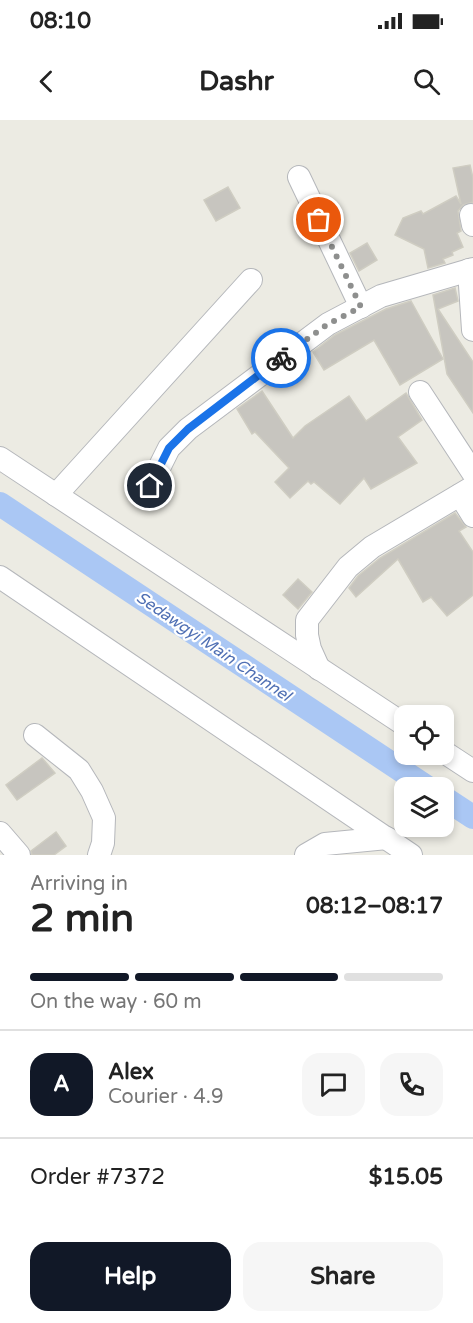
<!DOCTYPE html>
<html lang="en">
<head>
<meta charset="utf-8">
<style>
	:root { --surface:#fff; --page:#f6f6f6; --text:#222; --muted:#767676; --line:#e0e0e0; --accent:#111827 }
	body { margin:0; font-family:"Varela Round",sans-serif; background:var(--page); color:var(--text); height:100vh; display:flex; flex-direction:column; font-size:22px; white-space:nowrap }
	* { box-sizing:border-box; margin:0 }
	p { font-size:20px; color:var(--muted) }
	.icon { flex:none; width:33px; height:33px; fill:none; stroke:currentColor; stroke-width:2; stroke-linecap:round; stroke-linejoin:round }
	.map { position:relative; height:735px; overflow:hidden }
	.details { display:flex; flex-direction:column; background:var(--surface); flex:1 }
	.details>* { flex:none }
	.fabs { position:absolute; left:394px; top:585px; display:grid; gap:12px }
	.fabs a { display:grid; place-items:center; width:60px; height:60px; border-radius:12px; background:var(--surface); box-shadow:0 3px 9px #0003; font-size:30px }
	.pin { position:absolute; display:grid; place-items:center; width:51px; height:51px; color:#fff; margin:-26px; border:3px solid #fff; border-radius:50%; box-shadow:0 2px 6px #0007 }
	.courier { position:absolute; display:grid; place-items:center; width:60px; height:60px; margin:-30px; border:4px solid #1a73e8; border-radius:50%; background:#fff; color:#222; box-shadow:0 2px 8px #0007 }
	.head em { font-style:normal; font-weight:800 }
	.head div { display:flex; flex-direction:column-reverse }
	.head { display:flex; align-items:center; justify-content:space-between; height:102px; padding:0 30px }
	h1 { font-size:39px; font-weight:800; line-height:45px }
	.bar { display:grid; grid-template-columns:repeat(4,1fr); gap:9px 6px; align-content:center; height:72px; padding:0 30px }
	.bar i { height:8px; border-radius:4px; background:var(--line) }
	.bar .selected { background:var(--accent) }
	.bar p { grid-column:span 4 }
	.line { display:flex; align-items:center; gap:15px; padding:0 30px; border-top:2px solid var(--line) }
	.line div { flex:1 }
	.round { display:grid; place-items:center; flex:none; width:63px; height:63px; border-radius:18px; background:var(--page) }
	.primary-button { display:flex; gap:12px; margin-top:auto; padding:12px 30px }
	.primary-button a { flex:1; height:69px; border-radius:18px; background:var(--accent); color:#fff; font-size:24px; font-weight:800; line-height:69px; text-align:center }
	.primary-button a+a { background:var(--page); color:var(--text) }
	.status { display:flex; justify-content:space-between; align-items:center; height:42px; padding:0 30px; background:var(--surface); direction:ltr }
	.status svg { height:16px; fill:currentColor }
	header { display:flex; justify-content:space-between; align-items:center; height:78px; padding:0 30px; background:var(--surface); font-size:27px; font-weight:800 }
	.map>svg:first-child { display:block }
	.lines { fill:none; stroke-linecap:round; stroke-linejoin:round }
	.canal { stroke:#aac7f4; stroke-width:24 }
	.building { fill:#c7c5bf; stroke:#cfcdc2; stroke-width:1.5 }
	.minor-casing { stroke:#b5b7bb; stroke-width:24 }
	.minor { stroke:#fff; stroke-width:22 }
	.done { stroke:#8e8f8e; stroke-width:6; stroke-dasharray:0 10.8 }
	.route { stroke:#1a73e8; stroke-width:8 }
	.labels { text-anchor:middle; stroke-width:4.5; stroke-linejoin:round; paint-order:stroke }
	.water-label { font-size:16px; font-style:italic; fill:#5070b4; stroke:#fff }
</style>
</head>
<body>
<div class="status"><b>08:10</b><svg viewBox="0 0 49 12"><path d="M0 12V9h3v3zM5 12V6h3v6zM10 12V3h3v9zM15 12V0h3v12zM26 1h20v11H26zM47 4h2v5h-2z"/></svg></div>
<header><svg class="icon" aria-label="back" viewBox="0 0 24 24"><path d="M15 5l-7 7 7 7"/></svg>Dashr<svg class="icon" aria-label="search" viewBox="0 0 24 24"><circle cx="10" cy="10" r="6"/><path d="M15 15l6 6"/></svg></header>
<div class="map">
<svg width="473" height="735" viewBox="0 0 473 735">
	<rect width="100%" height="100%" fill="#ecebe3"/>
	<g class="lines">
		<!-- canal -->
		<g class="canal">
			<polyline points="0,384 428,668"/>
			<polyline points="444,678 473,697"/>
		</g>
	</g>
	<!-- building -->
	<g class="building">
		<polygon points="470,45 473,58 473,82 463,85 458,91 461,111 457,113 463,127 452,132 453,135 443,139 445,143 428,148 424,129 395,115 403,98 421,91 423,94 456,76 461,84 453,48"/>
		<polygon points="228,67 240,88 216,101 204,80"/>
		<polygon points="367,123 377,140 359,151 350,133"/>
		<polygon points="455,168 458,181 438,189 473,242 473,293 447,254 433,175"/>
		<polygon points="411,181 443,239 400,265 374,220 324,250 313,232 335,215 386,189"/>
		<polygon points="262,271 293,318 305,306 349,276 366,301 406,273 422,300 398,317 417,343 371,369 364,358 340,384 314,362 311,364 308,361 290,378 275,362 289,348 255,312 252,314 237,289"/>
		<polygon points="455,393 466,407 459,411 473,432 473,475 447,496 431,477 423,482 398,439 356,477 349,468 358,456 380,438"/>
		<polygon points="298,459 312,472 298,489 283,475"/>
		<polygon points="42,638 55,653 17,680 6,665"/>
		<polygon points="56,712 66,726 54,735 32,735 31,731"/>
	</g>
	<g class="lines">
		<defs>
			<g id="minor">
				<polyline points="299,57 361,187"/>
				<polyline points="471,95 473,105"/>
				<polyline points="469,150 473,210"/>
				<polyline points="420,272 473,353"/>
				<polyline points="0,338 405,605"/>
				<polyline points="150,366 169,328 188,309 328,204 381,176 473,149"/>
				<polyline points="56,375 251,160"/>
				<polyline points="460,375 473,396"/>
				<polyline points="0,457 411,735"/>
				<polyline points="319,549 310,529 307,515 307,500 348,447 372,427 473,367"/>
				<polyline points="35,615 79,650 92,671 104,698 103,723 99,735"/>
				<polyline points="444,632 473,651"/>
				<polyline points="0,713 19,735"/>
				<polyline points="306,735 325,724 387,718"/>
			</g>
		</defs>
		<!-- minor casing -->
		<use href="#minor" class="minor-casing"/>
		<!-- minor -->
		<use href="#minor" class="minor"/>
	</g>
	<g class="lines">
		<!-- done -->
		<polyline class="done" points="281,238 328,204 361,187 319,100"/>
		<!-- route -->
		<polyline class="route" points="150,366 169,328 188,309 281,238"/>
	</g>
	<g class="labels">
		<!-- water labels -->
		<g class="water-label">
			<text transform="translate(214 526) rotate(34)" y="6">Sedawgyi Main Channel</text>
		</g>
	</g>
</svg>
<div class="fabs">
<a><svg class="icon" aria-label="locate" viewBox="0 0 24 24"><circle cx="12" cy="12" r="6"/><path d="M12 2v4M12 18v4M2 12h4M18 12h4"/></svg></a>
<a><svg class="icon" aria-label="layers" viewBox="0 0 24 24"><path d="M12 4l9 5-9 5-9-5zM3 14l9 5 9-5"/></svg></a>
</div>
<div class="pin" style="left:319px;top:100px;background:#ea580c"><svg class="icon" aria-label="bag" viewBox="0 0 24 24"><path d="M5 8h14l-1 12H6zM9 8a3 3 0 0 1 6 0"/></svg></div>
<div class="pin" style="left:150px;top:366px;background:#1f2937"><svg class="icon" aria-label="home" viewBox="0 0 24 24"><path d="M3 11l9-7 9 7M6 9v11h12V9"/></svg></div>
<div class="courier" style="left:281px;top:238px"><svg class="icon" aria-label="bike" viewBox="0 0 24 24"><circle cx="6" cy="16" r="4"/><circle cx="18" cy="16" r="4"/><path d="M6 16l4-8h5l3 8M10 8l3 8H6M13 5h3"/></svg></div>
</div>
<section class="details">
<div class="head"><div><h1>2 min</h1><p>Arriving in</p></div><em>08:12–08:17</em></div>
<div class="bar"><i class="selected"></i><i class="selected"></i><i class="selected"></i><i></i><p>On the way · 60 m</p></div>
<div class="line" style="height:108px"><b class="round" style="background:var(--accent);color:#fff">A</b><div><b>Alex</b><p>Courier · 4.9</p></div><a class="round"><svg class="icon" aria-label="chat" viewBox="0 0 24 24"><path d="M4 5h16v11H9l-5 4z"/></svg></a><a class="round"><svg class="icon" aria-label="phone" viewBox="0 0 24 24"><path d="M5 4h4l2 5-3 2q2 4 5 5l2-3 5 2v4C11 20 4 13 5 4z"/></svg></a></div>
<div class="line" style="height:78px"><div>Order #7372</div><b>$15.05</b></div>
<div class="primary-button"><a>Help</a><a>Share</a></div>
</section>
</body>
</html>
